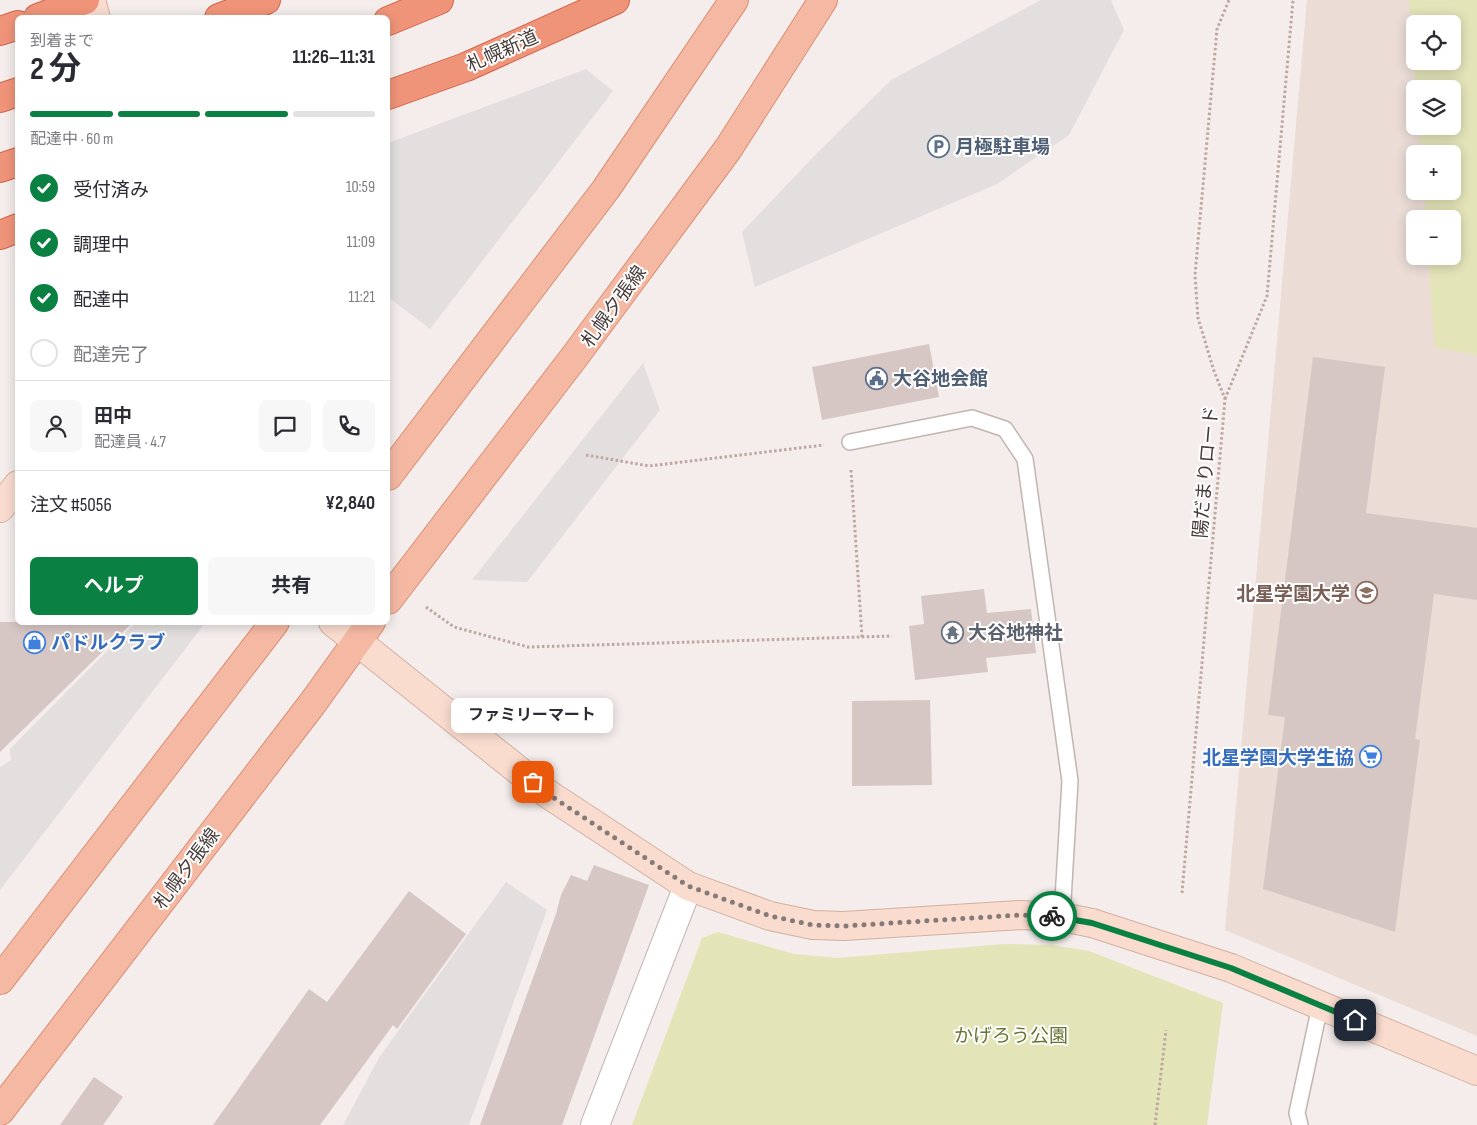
<!DOCTYPE html>
<html lang="ja">
<head>
<meta charset="utf-8">
<style>
	:root { --surface:#fff; --page:#f7f7f7; --text:#2b2b33; --muted:#7c7c81; --line:#e1e1e2; --accent:#0b8043 }
	body { margin:0; font-family:"Sofia Sans Condensed","Noto Sans JP",sans-serif; background:var(--page); color:var(--text); height:100vh; display:flex; flex-direction:column; font-size:19px; white-space:nowrap }
	* { box-sizing:border-box; margin:0 }
	p { font-size:16px; color:var(--muted) }
	.icon { flex:none; width:28px; height:28px; fill:none; stroke:currentColor; stroke-width:2; stroke-linecap:round; stroke-linejoin:round }
	.map { position:relative; flex:1; overflow:hidden }
	.drawer { position:absolute; left:15px; top:15px; width:375px; height:610px; display:flex; flex-direction:column; background:var(--surface); border-radius:8px; box-shadow:0 2px 12px #0003 }
	.drawer>* { flex:none }
	.buttons { position:absolute; left:1406px; top:15px; display:grid; gap:10px }
	.buttons a { display:grid; place-items:center; width:55px; height:55px; border-radius:8px; background:var(--surface); box-shadow:0 2px 12px #0003; font-size:25px }
	.pin { position:absolute; display:grid; place-items:center; width:42px; height:42px; color:#fff; margin:-21px; border-radius:10px; box-shadow:0 2px 8px #0006 }
	.courier { position:absolute; display:grid; place-items:center; width:50px; height:50px; margin:-25px; border:4px solid #0b8043; border-radius:50%; background:#fff; color:#222; box-shadow:0 1px 6px #0007 }
	.bubble { position:absolute; height:35px; border-radius:8px; background:var(--surface); box-shadow:0 2px 12px #0003; font-size:16px; font-weight:700; line-height:35px; text-align:center }
	.overview em { font-style:normal; font-weight:700 }
	.overview div { display:flex; flex-direction:column-reverse }
	.overview { display:flex; align-items:center; justify-content:space-between; height:85px; padding:0 15px }
	h1 { font-size:32px; font-weight:700; line-height:38px }
	.bar { display:grid; grid-template-columns:repeat(4,1fr); gap:8px 5px; align-content:center; height:60px; padding:0 15px }
	.bar i { height:6px; border-radius:4px; background:var(--line) }
	.bar .selected { background:var(--accent) }
	.bar p { grid-column:span 4 }
	.line { display:flex; align-items:center; gap:12px; padding:0 15px; border-top:1px solid var(--line) }
	.line div { flex:1 }
	.round { display:grid; place-items:center; flex:none; width:52px; height:52px; border-radius:8px; background:var(--page) }
	ol { padding:0 15px; list-style:none }
	li { display:flex; align-items:center; gap:15px; height:55px }
	li p { margin-inline-start:auto }
	li .icon { padding:5px; border-radius:50%; background:var(--accent); color:#fff; stroke-width:4 }
	li:last-child { color:var(--muted) }
	li i { width:28px; height:28px; border:2px solid var(--line); border-radius:50% }
	.action { display:flex; gap:10px; margin-top:auto; padding:10px 15px }
	.action a { flex:1; height:58px; border-radius:8px; background:var(--accent); color:#fff; font-size:20px; font-weight:700; line-height:58px; text-align:center }
	.action a+a { background:var(--page); color:var(--text) }
	.map>svg:first-child { display:block }
	.education { fill:#ebdcd6; fill-rule:evenodd }
	.green { fill:#e3e4b8; fill-rule:evenodd }
	.parking { fill:#e3dfdf }
	.building { fill:#d7c7c4 }
	.lines { fill:none; stroke-linecap:round; stroke-linejoin:round }
	.lane-casing { stroke:#c2b5b1; stroke-width:18 }
	.street-casing { stroke:#c2b5b1; stroke-width:30 }
	.secondary-casing { stroke:#d2b0a1; stroke-width:30 }
	.primary-casing { stroke:#d98e74; stroke-width:30 }
	.highway-casing { stroke:#cf634a; stroke-width:30 }
	.path { stroke:#bfa7a1; stroke-width:3; stroke-dasharray:2.5 2.5; stroke-linecap:butt }
	.lane { stroke:#fff; stroke-width:15 }
	.street { stroke:#fff; stroke-width:28 }
	.secondary { stroke:#fadccf; stroke-width:28 }
	.primary { stroke:#f5b9a3; stroke-width:28 }
	.highway { stroke:#f09479; stroke-width:28 }
	.secondary-bridge-casing { stroke:#d2b0a1; stroke-width:30; stroke-linecap:butt }
	.secondary-bridge { stroke:#fadccf; stroke-width:28 }
	.done { stroke:#847a77; stroke-width:5; stroke-dasharray:0 9 }
	.route { stroke:#0b8043; stroke-width:6 }
	.labels { text-anchor:middle; stroke-width:4; stroke-linejoin:round; paint-order:stroke }
	.street-label { font-size:19px; fill:#473c39; stroke:#fff }
	.service-label { font-size:19px; font-weight:bold; fill:#4e5e75; stroke:#fff; text-anchor:start }
	.education-label { font-size:19px; font-weight:bold; fill:#785e54; stroke:#fff; text-anchor:end }
	.worship-label { font-size:19px; font-weight:bold; fill:#5b616d; stroke:#fff; text-anchor:start }
	.shop-label { font-size:19px; font-weight:bold; fill:#366cbe; stroke:#fff; text-anchor:start }
	.park-label { font-size:19px; fill:#687431; stroke:#fff }
</style>
</head>
<body>
<div class="map">
<svg width="1477" height="1125" viewBox="0 0 1477 1125">
	<rect width="100%" height="100%" fill="#f4edeb"/>
	<!-- education -->
	<path class="education" d="M1307 0H1477V1036L1225 930ZM1415 24H1452V61H1415ZM1415 89H1452V126H1415ZM1415 154H1452V191H1415ZM1415 219H1452V256H1415Z"/>
	<!-- green -->
	<g class="green">
		<path d="M1409 0H1477V355L1435 348 1428 256H1452V219H1426L1424 191H1452V154H1421L1419 126H1452V89H1416ZM1415 24H1452V61H1415Z"/>
		<polygon points="718,932 794,954 837,958 1005,944 1052,945 1089,951 1223,1003 1207,1125 632,1125 702,938"/>
	</g>
	<!-- parking -->
	<g class="parking">
		<polygon points="1041,0 1111,0 1124,30 1069,135 997,184 755,287 742,232 814,156 891,80"/>
		<polygon points="586,69 613,91 430,329 388,297 388,143"/>
		<polygon points="643,363 660,410 527,582 472,580"/>
		<polygon points="135,623 205,623 0,890 0,767 11,760 10,749"/>
		<polygon points="506,882 547,910 469,1125 343,1125 380,1056"/>
	</g>
	<!-- building -->
	<g class="building">
		<polygon points="929,344 939,397 822,420 812,367"/>
		<polygon points="1313,357 1385,367 1366,513 1477,528 1477,600 1434,594 1415,739 1420,740 1395,932 1263,889 1285,717 1268,715"/>
		<polygon points="984,589 987,613 1031,609 1036,653 986,658 988,672 915,680 909,626 924,624 921,596"/>
		<polygon points="0,622 133,622 0,752"/>
		<polygon points="930,700 932,785 852,786 852,701"/>
		<polygon points="594,865 649,885 562,1125 480,1125 556,914 561,895 571,875 587,881"/>
		<polygon points="409,891 466,934 397,1029 393,1025 320,1125 213,1125 309,989 327,1002"/>
		<polygon points="94,1077 123,1097 103,1125 60,1125"/>
	</g>
	<g class="lines">
		<defs>
			<g id="lane">
				<polyline points="850,442 972,418 1005,429 1025,459 1070,781 1062,917"/>
				<polyline points="1300,1125 1297,1113 1320,1006"/>
			</g>
			<polyline id="street" points="595,1125 688,886"/>
			<g id="secondary">
				<polyline points="91,0 96,18"/>
				<polyline points="0,508 18,485"/>
				<polyline points="333,622 548,794 688,886 770,916 813,925 844,926 1020,915 1062,917 1092,923"/>
				<polyline points="1231,968 1477,1071"/>
			</g>
			<g id="primary">
				<polyline points="388,476 606,189 734,0"/>
				<polyline points="388,600 575,356 728,149 823,0"/>
				<polyline points="0,980 275,622"/>
				<polyline points="0,1111 312,704 371,622"/>
			</g>
			<g id="highway">
				<polyline points="38,18 85,0"/>
				<polyline points="219,18 266,0"/>
				<polyline points="388,21 439,0"/>
				<polyline points="0,31 18,25"/>
				<polyline points="388,95 466,67 615,0"/>
				<polyline points="0,98 18,92"/>
				<polyline points="0,168 18,162"/>
				<polyline points="0,235 18,228"/>
			</g>
		</defs>
		<!-- lane casing -->
		<use href="#lane" class="lane-casing"/>
		<!-- street casing -->
		<use href="#street" class="street-casing"/>
		<!-- secondary casing -->
		<use href="#secondary" class="secondary-casing"/>
		<!-- primary casing -->
		<use href="#primary" class="primary-casing"/>
		<!-- highway casing -->
		<use href="#highway" class="highway-casing"/>
		<!-- path -->
		<g class="path">
			<polyline points="1225,399 1267,296 1293,0"/>
			<polyline points="586,455 649,466 824,445"/>
			<polyline points="851,470 862,637"/>
			<polyline points="426,607 454,627 528,647 892,636"/>
			<polyline points="1182,893 1225,399 1214,371 1198,318 1195,275 1217,29 1229,0"/>
			<polyline points="1155,1125 1166,1030"/>
		</g>
		<!-- lane -->
		<use href="#lane" class="lane"/>
		<!-- street -->
		<use href="#street" class="street"/>
		<!-- secondary -->
		<use href="#secondary" class="secondary"/>
		<!-- primary -->
		<use href="#primary" class="primary"/>
		<!-- highway -->
		<use href="#highway" class="highway"/>
		<defs>
			<polyline id="secondary-bridge" points="1092,923 1231,968"/>
		</defs>
		<!-- secondary-bridge casing -->
		<use href="#secondary-bridge" class="secondary-bridge-casing"/>
		<!-- secondary-bridge -->
		<use href="#secondary-bridge" class="secondary-bridge"/>
	</g>
	<g class="lines">
		<!-- done -->
		<polyline class="done" points="533,782 548,794 688,886 770,916 813,925 844,926 1020,915 1052,916"/>
		<!-- route -->
		<polyline class="route" points="1052,916 1092,923 1231,968 1355,1020"/>
	</g>
	<!-- icons -->
	<defs>
		<symbol id="parking-ring" viewBox="-11 -11 22 22"><circle r="9.5" fill="#fff" stroke="#5c6f8a" stroke-width="1.5"/><path d="M-3.5-5.5H1a3.5 3.5 0 0 1 0 7H-1V5.5H-3.5ZM-1-3.4V-.6H.8a1.4 1.4 0 0 0 0-2.8Z" fill="#5c6f8a"/></symbol>
		<symbol id="civic-ring" viewBox="-11 -11 22 22"><circle r="9.5" fill="#fff" stroke="#5c6f8a" stroke-width="1.5"/><path d="M-.6-6.5H3V-4.5H.6V-3L4-1V1h2V6H-6V1h2V-1L-.6-3ZM-1.2 2.5V6h2.4V2.5Z" fill="#5c6f8a"/></symbol>
		<symbol id="university-ring" viewBox="-11 -11 22 22"><circle r="9.5" fill="#fff" stroke="#8d6e63" stroke-width="1.5"/><path d="M0-5L7-2L0 1L-7-2ZM-4 1L0 2.5L4 1V4Q0 6-4 4Z" fill="#8d6e63"/></symbol>
		<symbol id="temple-ring" viewBox="-11 -11 22 22"><circle r="9.5" fill="#fff" stroke="#6b7280" stroke-width="1.5"/><path d="M0-6L5-2H3V0L6.5 2.5H4V6H1.5V3h-3V6H-4V2.5H-6.5L-3 0V-2H-5Z" fill="#6b7280"/></symbol>
		<symbol id="shop-ring" viewBox="-11 -11 22 22"><circle r="9.5" fill="#fff" stroke="#3f7fe0" stroke-width="1.5"/><path d="M-5-2.5h2.3a2.7 3.5 0 0 1 5.4 0H5L5.5 6h-11ZM-1.5-2.5h3a1.5 2.3 0 0 0-3 0Z" fill="#3f7fe0"/></symbol>
		<symbol id="supermarket-ring" viewBox="-11 -11 22 22"><circle r="9.5" fill="#fff" stroke="#3f7fe0" stroke-width="1.5"/><path d="M-6-5.5h2.5l.6 2H6L4.5 2H-2.5L-4.4-4H-6ZM-1.5 3.2a1.3 1.3 0 1 0 .1 0ZM3 3.2a1.3 1.3 0 1 0 .1 0Z" fill="#3f7fe0"/></symbol>
	</defs>
	<g fill-rule="evenodd">
		<use href="#parking-ring" x="926" y="134" width="25" height="25"/>
		<use href="#civic-ring" x="864" y="366" width="25" height="25"/>
		<use href="#university-ring" x="1354" y="580" width="25" height="25"/>
		<use href="#temple-ring" x="940" y="620" width="25" height="25"/>
		<use href="#shop-ring" x="22" y="630" width="25" height="25"/>
		<use href="#supermarket-ring" x="1358" y="744" width="25" height="25"/>
	</g>
	<g class="labels">
		<!-- street labels -->
		<g class="street-label">
			<text transform="translate(502 50) rotate(-24)" y="7">札幌新道</text>
			<text transform="translate(613 306) rotate(-54)" y="7">札幌夕張線</text>
			<text transform="translate(1205 472) rotate(-85)" y="7">陽だまりロード</text>
			<text transform="translate(186 868) rotate(-53)" y="7">札幌夕張線</text>
		</g>
		<!-- service labels -->
		<g class="service-label">
			<text x="955" y="153">月極駐車場</text>
			<text x="893" y="385">大谷地会館</text>
		</g>
		<!-- education labels -->
		<g class="education-label">
			<text x="1350" y="600">北星学園大学</text>
		</g>
		<!-- worship labels -->
		<g class="worship-label">
			<text x="968" y="639">大谷地神社</text>
		</g>
		<!-- shop labels -->
		<g class="shop-label">
			<text x="51" y="649">パドルクラブ</text>
			<text x="1354" y="764" text-anchor="end">北星学園大学生協</text>
		</g>
		<!-- park labels -->
		<g class="park-label">
			<text x="1011" y="1042">かげろう公園</text>
		</g>
	</g>
</svg>
<div class="buttons">
<a><svg class="icon" aria-label="locate" viewBox="0 0 24 24"><circle cx="12" cy="12" r="6"/><path d="M12 2v4M12 18v4M2 12h4M18 12h4"/></svg></a>
<a><svg class="icon" aria-label="layers" viewBox="0 0 24 24"><path d="M12 4l9 5-9 5-9-5zM3 14l9 5 9-5"/></svg></a>
<a>+</a>
<a>−</a>
</div>
<div class="pin" style="left:533px;top:782px;background:#ea580c"><svg class="icon" aria-label="bag" viewBox="0 0 24 24"><path d="M5 8h14l-1 12H6zM9 8a3 3 0 0 1 6 0"/></svg></div>
<div class="pin" style="left:1355px;top:1020px;background:#1f2937"><svg class="icon" aria-label="home" viewBox="0 0 24 24"><path d="M3 11l9-7 9 7M6 9v11h12V9"/></svg></div>
<div class="courier" style="left:1052px;top:916px"><svg class="icon" aria-label="bike" viewBox="0 0 24 24"><circle cx="6" cy="16" r="4"/><circle cx="18" cy="16" r="4"/><path d="M6 16l4-8h5l3 8M10 8l3 8H6M13 5h3"/></svg></div>
<div class="bubble" style="left:451px;top:698px;width:162px">ファミリーマート</div>
<section class="drawer">
<div class="overview"><div><h1>2 分</h1><p>到着まで</p></div><em>11:26–11:31</em></div>
<div class="bar"><i class="selected"></i><i class="selected"></i><i class="selected"></i><i></i><p>配達中 · 60 m</p></div>
<ol>
<li><svg class="icon" aria-label="check" viewBox="0 0 24 24"><path d="M5 12l5 5 9-10"/></svg>受付済み<p>10:59</p></li>
<li><svg class="icon" aria-label="check" viewBox="0 0 24 24"><path d="M5 12l5 5 9-10"/></svg>調理中<p>11:09</p></li>
<li><svg class="icon" aria-label="check" viewBox="0 0 24 24"><path d="M5 12l5 5 9-10"/></svg>配達中<p>11:21</p></li>
<li><i></i>配達完了</li>
</ol>
<div class="line" style="height:90px"><a class="round"><svg class="icon" aria-label="person" viewBox="0 0 24 24"><circle cx="12" cy="8" r="4"/><path d="M4 21q1-7 8-7t8 7"/></svg></a><div><b>田中</b><p>配達員 · 4.7</p></div><a class="round"><svg class="icon" aria-label="chat" viewBox="0 0 24 24"><path d="M4 5h16v11H9l-5 4z"/></svg></a><a class="round"><svg class="icon" aria-label="phone" viewBox="0 0 24 24"><path d="M5 4h4l2 5-3 2q2 4 5 5l2-3 5 2v4C11 20 4 13 5 4z"/></svg></a></div>
<div class="line" style="height:65px"><div>注文 #5056</div><b>¥2,840</b></div>
<div class="action"><a>ヘルプ</a><a>共有</a></div>
</section>
</div>
</body>
</html>
